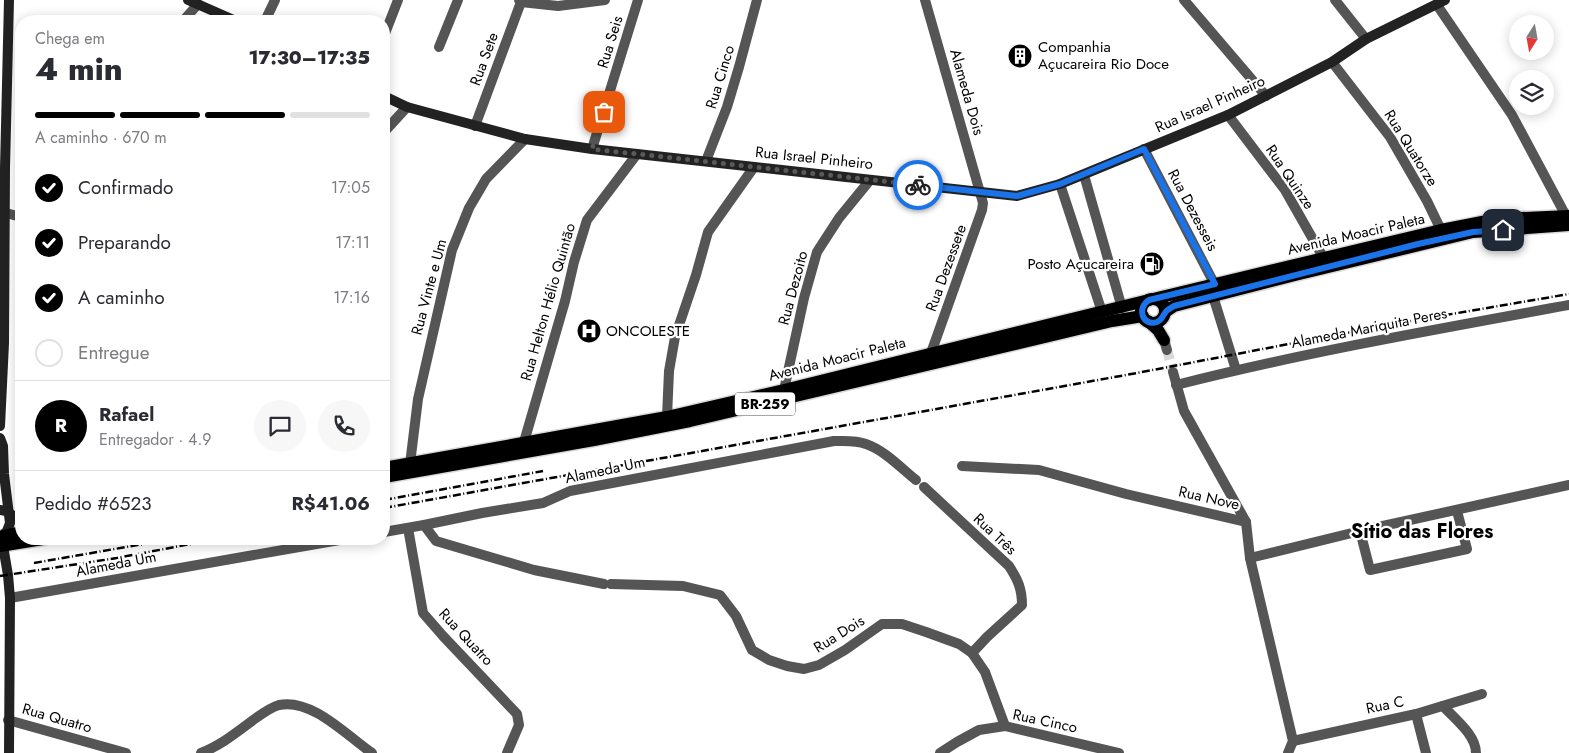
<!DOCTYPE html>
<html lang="pt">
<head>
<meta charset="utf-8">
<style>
	:root { --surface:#fff; --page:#f7f7f7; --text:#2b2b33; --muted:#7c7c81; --line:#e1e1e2; --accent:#000 }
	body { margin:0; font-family:Jost,sans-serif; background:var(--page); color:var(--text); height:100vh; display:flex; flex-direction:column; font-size:19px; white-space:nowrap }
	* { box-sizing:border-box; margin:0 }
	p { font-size:16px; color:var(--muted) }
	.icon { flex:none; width:28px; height:28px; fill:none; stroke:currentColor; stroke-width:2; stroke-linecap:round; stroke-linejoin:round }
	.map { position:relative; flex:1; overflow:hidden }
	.side { position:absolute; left:15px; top:15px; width:375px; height:530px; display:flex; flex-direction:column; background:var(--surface); border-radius:20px; box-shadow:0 2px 12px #0003 }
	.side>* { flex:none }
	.needle { width:32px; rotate:191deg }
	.fabs { position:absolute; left:1509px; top:15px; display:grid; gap:10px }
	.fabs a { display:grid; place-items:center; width:45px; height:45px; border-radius:50%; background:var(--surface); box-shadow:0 2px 12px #0003; font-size:25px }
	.pin { position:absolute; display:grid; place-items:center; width:42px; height:42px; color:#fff; margin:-21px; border-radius:10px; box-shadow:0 2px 8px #0006 }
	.courier { position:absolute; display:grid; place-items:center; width:50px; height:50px; margin:-25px; border:4px solid #1a73e8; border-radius:50%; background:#fff; color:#222; box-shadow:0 1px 6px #0007 }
	.summary em { font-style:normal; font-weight:800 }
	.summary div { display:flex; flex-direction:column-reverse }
	.summary { display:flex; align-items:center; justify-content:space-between; height:85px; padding:0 20px }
	h1 { font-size:32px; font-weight:800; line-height:38px }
	.bar { display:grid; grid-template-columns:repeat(4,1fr); gap:8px 5px; align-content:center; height:60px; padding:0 20px }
	.bar i { height:6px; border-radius:4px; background:var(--line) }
	.bar .current { background:var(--accent) }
	.bar p { grid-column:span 4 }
	.line { display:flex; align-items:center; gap:12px; padding:0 20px; border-top:1px solid var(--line) }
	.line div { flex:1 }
	.round { display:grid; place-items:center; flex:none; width:52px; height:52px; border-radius:26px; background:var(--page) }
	ol { padding:0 20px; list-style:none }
	li { display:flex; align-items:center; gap:15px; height:55px }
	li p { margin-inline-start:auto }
	li .icon { padding:5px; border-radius:50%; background:var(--accent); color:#fff; stroke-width:4 }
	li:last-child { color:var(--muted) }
	li i { width:28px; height:28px; border:2px solid var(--line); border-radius:50% }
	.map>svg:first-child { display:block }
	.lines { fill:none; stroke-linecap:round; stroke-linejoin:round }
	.street-tunnel { stroke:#d9d9d9; stroke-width:10; stroke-dasharray:10 5; stroke-linecap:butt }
	.primary-casing { stroke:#dbdbdb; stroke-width:15 }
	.street { stroke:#555; stroke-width:10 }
	.secondary { stroke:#222; stroke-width:10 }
	.primary { stroke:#000; stroke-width:12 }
	.rail { stroke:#000; stroke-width:2.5; stroke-dasharray:8 2.5 1 2.5; stroke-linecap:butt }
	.done { stroke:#595959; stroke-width:5; stroke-dasharray:0 9 }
	.route { stroke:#1a73e8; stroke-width:6 }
	.labels { text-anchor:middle; stroke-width:4.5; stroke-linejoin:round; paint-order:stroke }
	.shield { fill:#fff; stroke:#4c4c4c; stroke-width:1 }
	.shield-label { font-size:14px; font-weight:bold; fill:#000 }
	.street-label { font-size:15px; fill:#000; stroke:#fff }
	.poi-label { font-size:15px; fill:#000; stroke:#fff; text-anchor:start }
	.district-label { font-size:20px; font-weight:bold; fill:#000; stroke:#fff }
</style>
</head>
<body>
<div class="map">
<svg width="1569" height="753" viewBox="0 0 1569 753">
	<rect width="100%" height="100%" fill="#fff"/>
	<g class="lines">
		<!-- street-tunnel -->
		<polyline class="street-tunnel" points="1167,350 1173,372"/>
		<defs>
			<g id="primary">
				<polyline points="1153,299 1441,230 1482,222 1522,218 1569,216"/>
				<circle cx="1153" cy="311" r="12"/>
				<polyline points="1165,312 1174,306 1295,275 1473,232 1569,225"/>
				<polyline points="1148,321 1158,330 1164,340"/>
				<polyline points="384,468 667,417 784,390 1149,300"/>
				<polyline points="384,477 594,440 690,421 1112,321 1143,316"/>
				<polyline points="0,537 21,532"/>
				<polyline points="0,546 43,539"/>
			</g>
		</defs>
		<!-- primary casing -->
		<use href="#primary" class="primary-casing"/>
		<!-- street -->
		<g class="street">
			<polyline points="519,0 521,2 558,6 605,0"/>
			<polyline points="925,0 983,203 982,210 931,353"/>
			<polyline points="1184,0 1266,96"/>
			<polyline points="1335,0 1366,39"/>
			<polyline points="1437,5 1512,115 1566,216"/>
			<polyline points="183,21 198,4"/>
			<polyline points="265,21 275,0"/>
			<polyline points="384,36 398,0"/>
			<polyline points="439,47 458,0"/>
			<polyline points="1332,62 1390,137 1427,201 1441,230"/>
			<polyline points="1228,115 1285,190 1323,257"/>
			<polyline points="475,126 521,2"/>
			<polyline points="384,132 407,107"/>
			<polyline points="592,149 638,0"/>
			<polyline points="1144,149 1215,285"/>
			<polyline points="706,161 727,107 739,67 757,0"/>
			<polyline points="1084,175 1122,308"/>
			<polyline points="1060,184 1102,312"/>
			<polyline points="6,213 21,217"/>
			<polyline points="1213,296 1236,370"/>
			<polyline points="1164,340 1167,350"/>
			<polyline points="1173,372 1184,411 1246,522 1250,558 1293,741 1288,753"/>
			<path d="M1176 385C1306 352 1438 329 1569 305"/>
			<polyline points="784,390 804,298 817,252 839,218 870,180"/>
			<polyline points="667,417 669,371 675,337 696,275 708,232 754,167"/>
			<polyline points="524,442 565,301 574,262 587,220 637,154"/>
			<polyline points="410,464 418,399 452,250 469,208 486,179 525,139"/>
			<polyline points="962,466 1039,470 1126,494 1246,522"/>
			<path d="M924 487 1009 566C1018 580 1022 589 1022 605L987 637 972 653"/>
			<polyline points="424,525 436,541 534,570 604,584"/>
			<polyline points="408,528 423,613 443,636 517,714 519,725 507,753"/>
			<polyline points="1360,531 1370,570 1467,549 1457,511"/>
			<path d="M384 532 424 525 482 513 543 503 570 491 834 441C845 441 856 440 866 444 884 450 901 468 916 480"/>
			<polyline points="1250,558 1360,531 1569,485"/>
			<polyline points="611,584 683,586 720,595 736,616 752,650 769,660 787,666 804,669 819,665 845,650 882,624 902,624 926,632 959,644 972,653 985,672 1005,726"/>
			<polyline points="10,598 345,539"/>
			<path d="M1443 706C1455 719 1476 735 1476 753"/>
			<polyline points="1416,714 1426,753"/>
			<polyline points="8,720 126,753"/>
			<polyline points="1293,741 1416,714 1482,694"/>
			<path d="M201 753C222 745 238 731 256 718 263 713 272 707 279 705 312 698 347 736 372 753"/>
			<polyline points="940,753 957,742 979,730 1005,726 1119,753"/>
		</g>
		<!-- secondary -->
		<g class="secondary">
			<polyline points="188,0 236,21"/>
			<polyline points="384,96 407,107 525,139 592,149 1017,196 1060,184 1228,115 1332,62 1366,39 1445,0"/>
			<polyline points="0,426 4,343 5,168 9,0"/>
			<polyline points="0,438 3,446 4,474 10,523 7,531 1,537"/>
			<polyline points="0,510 6,511 21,521"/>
			<polyline points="2,540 8,575 10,598 9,753"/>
		</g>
		<!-- primary -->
		<use href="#primary" class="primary"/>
		<!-- rail -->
		<g class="rail">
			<polyline points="384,500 543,471"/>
			<polyline points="384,508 1137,373 1399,323 1569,294"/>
			<polyline points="34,563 172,539"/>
			<polyline points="0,576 117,558 217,539"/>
		</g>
	</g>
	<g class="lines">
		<!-- done -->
		<polyline class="done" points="604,112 592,149 918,185"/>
		<!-- route -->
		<path class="route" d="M918 185 1017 196 1060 184 1144 149 1215 284 1149 300C1136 308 1143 327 1157 322 1162 320 1162 317 1165 313 1166 310 1171 308 1174 306L1418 244 1473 232 1503 230"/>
	</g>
	<!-- icons -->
	<defs>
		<symbol id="building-disc" viewBox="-11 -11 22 22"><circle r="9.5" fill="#000" stroke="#fff"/><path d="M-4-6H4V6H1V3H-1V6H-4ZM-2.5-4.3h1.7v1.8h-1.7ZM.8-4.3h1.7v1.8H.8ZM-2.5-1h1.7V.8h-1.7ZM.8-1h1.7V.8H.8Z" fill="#fff"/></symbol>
		<symbol id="fuel-disc" viewBox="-11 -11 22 22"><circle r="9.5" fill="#000" stroke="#fff"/><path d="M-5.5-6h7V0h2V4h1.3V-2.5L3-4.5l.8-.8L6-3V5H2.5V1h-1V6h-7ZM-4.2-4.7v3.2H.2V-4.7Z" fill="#fff"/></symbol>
		<symbol id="hospital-disc" viewBox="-11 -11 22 22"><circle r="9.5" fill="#000" stroke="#fff"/><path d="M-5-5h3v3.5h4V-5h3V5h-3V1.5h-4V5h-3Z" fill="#fff"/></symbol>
	</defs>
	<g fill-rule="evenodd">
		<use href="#building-disc" x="1006" y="42" width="28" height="28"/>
		<use href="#fuel-disc" x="1138" y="250" width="28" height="28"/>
		<use href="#hospital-disc" x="575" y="317" width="28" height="28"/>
	</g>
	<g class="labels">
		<!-- shield labels -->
		<rect class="shield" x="735" y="392.5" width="60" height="23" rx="4"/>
		<g class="shield-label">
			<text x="765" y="409">BR-259</text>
		</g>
		<!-- street labels -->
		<g class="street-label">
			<text transform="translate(610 42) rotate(-73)" y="5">Rua Seis</text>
			<text transform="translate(484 59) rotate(-70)" y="5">Rua Sete</text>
			<text transform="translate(720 77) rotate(-73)" y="5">Rua Cinco</text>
			<text transform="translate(967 92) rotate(74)" y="5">Alameda Dois</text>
			<text transform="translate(1210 104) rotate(-24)" y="5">Rua Israel Pinheiro</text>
			<text transform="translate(1411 148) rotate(58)" y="5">Rua Quatorze</text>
			<text transform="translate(814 158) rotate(6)" y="5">Rua Israel Pinheiro</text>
			<text transform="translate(1290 177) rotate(56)" y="5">Rua Quinze</text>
			<text transform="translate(1193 210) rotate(62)" y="5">Rua Dezesseis</text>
			<text transform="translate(1356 234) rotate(-13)" y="5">Avenida Moacir Paleta</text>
			<text transform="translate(946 268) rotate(-70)" y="5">Rua Dezessete</text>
			<text transform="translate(429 287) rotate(-75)" y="5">Rua Vinte e Um</text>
			<text transform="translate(793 288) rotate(-75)" y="5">Rua Dezoito</text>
			<text transform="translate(548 302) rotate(-74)" y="5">Rua Helton Hélio Quintão</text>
			<text transform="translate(1369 328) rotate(-11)" y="5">Alameda Mariquita Peres</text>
			<text transform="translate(837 359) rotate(-14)" y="5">Avenida Moacir Paleta</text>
			<text transform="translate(605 470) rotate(-12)" y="5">Alameda Um</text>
			<text transform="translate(1209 498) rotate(13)" y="5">Rua Nove</text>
			<text transform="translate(995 534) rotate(43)" y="5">Rua Três</text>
			<text transform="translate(116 564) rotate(-11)" y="5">Alameda Um</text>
			<text transform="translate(839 634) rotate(-32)" y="5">Rua Dois</text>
			<text transform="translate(466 637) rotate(47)" y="5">Rua Quatro</text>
			<text transform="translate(1385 705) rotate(-12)" y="5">Rua C</text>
			<text transform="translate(57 718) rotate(16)" y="5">Rua Quatro</text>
			<text transform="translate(1045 721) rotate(12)" y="5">Rua Cinco</text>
		</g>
		<!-- poi labels -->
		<g class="poi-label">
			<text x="1038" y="52">Companhia<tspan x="1038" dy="17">Açucareira Rio Doce</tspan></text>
			<text x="1134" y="269" text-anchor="end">Posto Açucareira</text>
			<text x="606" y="336">ONCOLESTE</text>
		</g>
		<!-- district labels -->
		<g class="district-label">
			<text x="1422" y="538">Sítio das Flores</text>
		</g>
	</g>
</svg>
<div class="fabs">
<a><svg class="needle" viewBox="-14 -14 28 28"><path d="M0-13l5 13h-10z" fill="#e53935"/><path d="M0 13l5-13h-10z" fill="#7c7c81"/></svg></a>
<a><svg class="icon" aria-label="layers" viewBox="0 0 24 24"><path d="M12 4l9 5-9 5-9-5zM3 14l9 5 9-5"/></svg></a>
</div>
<div class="pin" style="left:604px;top:112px;background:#ea580c"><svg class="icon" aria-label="bag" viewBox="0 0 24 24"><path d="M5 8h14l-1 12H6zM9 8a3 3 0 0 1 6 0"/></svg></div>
<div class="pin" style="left:1503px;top:230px;background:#1f2937"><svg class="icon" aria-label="home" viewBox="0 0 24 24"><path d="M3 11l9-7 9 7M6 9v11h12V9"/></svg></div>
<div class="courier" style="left:918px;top:185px"><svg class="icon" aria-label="bike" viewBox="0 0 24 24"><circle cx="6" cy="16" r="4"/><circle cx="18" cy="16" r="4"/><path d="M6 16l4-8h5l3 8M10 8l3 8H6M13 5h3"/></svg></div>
<section class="side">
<div class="summary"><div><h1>4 min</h1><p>Chega em</p></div><em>17:30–17:35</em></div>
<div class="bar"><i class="current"></i><i class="current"></i><i class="current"></i><i></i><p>A caminho · 670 m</p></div>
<ol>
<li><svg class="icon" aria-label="check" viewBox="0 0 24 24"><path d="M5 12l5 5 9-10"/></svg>Confirmado<p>17:05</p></li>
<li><svg class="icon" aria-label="check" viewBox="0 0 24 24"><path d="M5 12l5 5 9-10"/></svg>Preparando<p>17:11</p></li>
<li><svg class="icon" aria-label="check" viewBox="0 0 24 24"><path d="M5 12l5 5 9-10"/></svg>A caminho<p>17:16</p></li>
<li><i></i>Entregue</li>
</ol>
<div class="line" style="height:90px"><b class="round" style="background:var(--accent);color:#fff">R</b><div><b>Rafael</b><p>Entregador · 4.9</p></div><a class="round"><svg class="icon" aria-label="chat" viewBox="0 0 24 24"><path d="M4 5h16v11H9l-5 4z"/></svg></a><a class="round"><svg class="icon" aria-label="phone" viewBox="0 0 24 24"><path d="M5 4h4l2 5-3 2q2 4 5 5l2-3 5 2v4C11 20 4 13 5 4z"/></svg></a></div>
<div class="line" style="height:65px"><div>Pedido #6523</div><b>R$41.06</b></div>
</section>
</div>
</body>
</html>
